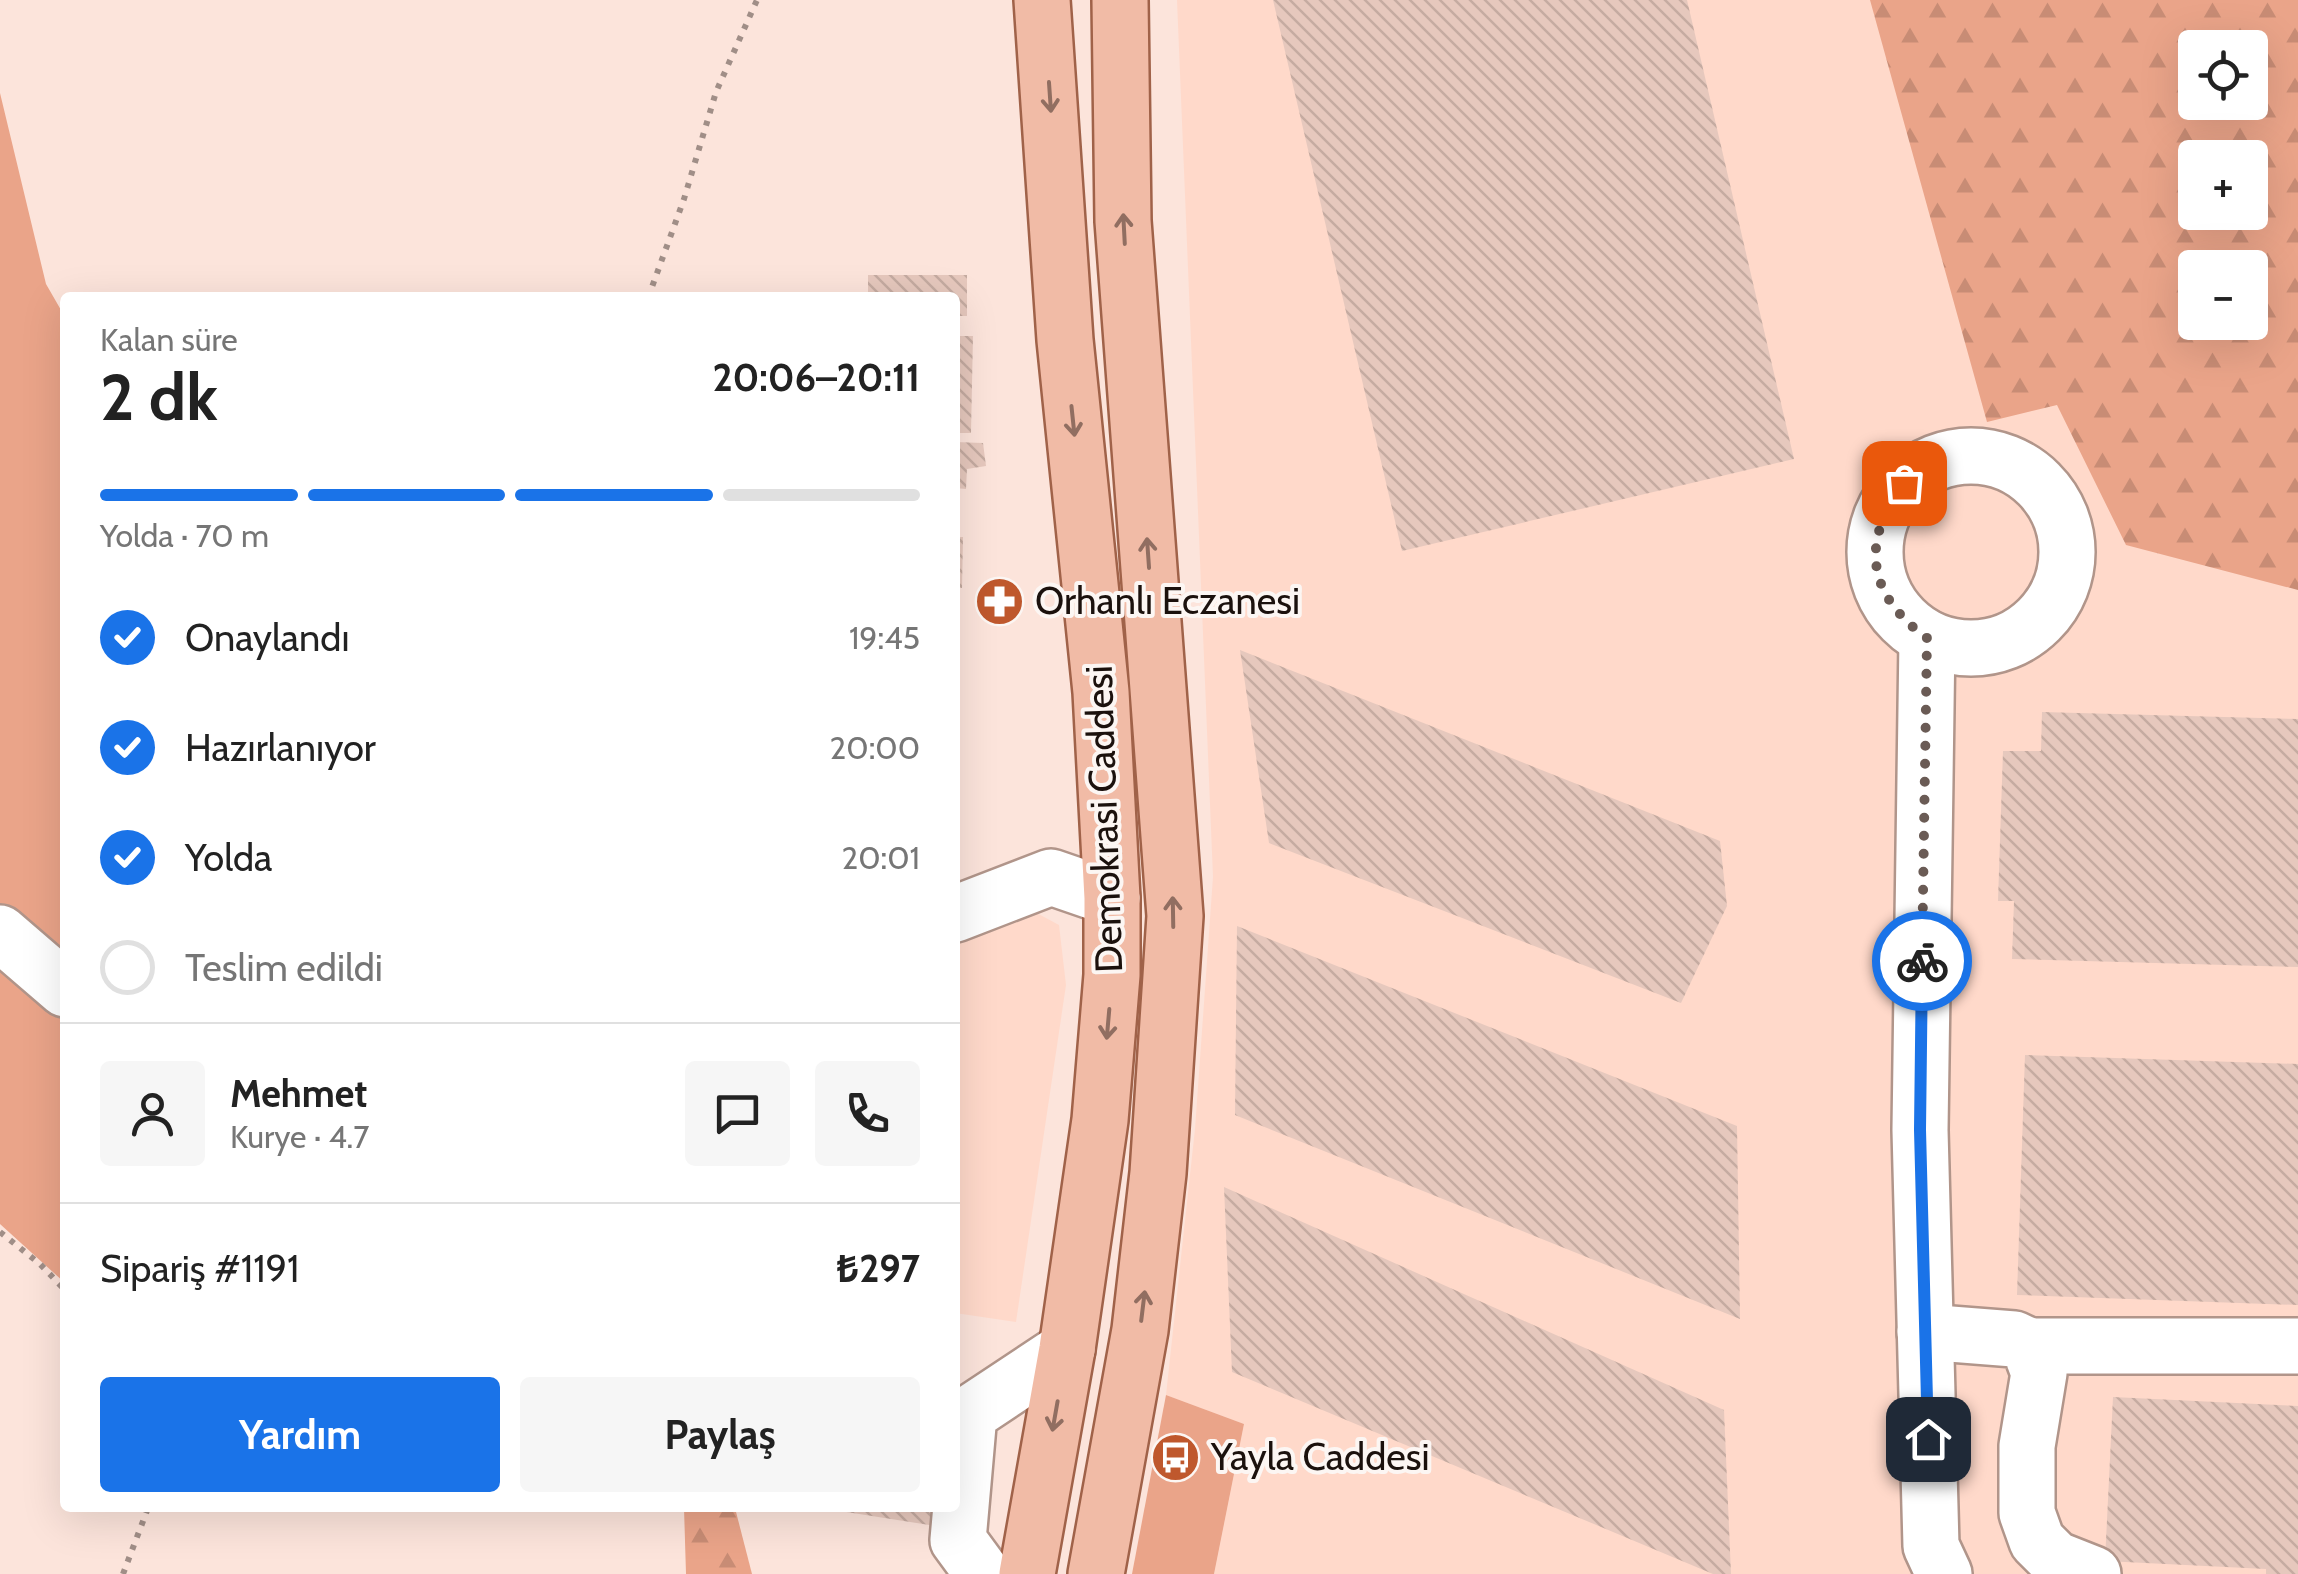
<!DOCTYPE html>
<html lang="tr">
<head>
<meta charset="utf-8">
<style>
	:root { --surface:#fff; --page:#f6f6f6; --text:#222; --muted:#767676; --line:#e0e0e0; --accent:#1a73e8 }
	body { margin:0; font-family:Cabin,sans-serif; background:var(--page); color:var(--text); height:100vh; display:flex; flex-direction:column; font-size:38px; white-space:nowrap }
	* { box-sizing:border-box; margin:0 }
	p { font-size:32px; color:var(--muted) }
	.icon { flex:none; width:55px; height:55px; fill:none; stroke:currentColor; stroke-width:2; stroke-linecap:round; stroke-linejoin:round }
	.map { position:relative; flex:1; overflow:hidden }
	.side { position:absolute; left:60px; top:292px; width:900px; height:1220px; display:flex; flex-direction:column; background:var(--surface); border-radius:10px; box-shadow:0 10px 40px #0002 }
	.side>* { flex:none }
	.buttons { position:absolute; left:2178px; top:30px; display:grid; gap:20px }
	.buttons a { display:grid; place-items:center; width:90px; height:90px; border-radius:10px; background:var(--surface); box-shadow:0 10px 40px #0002; font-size:50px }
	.pin { position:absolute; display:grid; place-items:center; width:85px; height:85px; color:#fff; margin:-42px; border-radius:20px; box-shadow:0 5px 15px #0006 }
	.courier { position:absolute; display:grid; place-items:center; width:100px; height:100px; margin:-50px; border:8px solid #1a73e8; border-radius:50%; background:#fff; color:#222; box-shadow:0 2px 12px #0007 }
	.headline em { font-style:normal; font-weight:800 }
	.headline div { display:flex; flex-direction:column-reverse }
	.headline { display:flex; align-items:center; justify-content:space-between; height:170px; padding:0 40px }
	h1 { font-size:65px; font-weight:800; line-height:75px }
	.bar { display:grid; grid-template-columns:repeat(4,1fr); gap:15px 10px; align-content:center; height:120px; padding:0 40px }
	.bar i { height:12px; border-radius:8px; background:var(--line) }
	.bar .selected { background:var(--accent) }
	.bar p { grid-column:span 4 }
	.line { display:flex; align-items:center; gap:25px; padding:0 40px; border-top:2px solid var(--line) }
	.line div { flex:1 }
	.round { display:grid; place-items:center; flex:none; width:105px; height:105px; border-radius:10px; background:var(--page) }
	ol { padding:0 40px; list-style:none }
	li { display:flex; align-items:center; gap:30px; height:110px }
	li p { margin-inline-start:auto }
	li .icon { padding:10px; border-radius:50%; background:var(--accent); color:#fff; stroke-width:4 }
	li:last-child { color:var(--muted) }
	li i { width:55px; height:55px; border:5px solid var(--line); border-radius:50% }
	.button { display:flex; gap:20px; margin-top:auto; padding:20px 40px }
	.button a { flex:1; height:115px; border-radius:10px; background:var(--accent); color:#fff; font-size:40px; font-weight:800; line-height:115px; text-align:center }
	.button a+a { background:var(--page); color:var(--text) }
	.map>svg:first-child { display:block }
	.built { fill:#ffd9ca; fill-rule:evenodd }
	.green { fill:#eaa489 }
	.forest { fill:url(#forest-firs); fill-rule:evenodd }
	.building { fill:url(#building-back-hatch) }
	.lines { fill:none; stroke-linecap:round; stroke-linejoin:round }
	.minor-casing { stroke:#b1958a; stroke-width:60 }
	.major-casing { stroke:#a06249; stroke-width:60 }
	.path { stroke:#a08e87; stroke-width:6; stroke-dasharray:5 8; stroke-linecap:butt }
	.minor { stroke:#fff; stroke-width:55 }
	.major { stroke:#f1bba6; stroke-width:55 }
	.oneway { stroke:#916e61 }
	.done { stroke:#6a5b55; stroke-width:10; stroke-dasharray:0 18 }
	.route { stroke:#1a73e8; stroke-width:12 }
	.labels { text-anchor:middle; stroke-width:8; stroke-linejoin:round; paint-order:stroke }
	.poi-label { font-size:38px; fill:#1b110d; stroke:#fcf6f3; text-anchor:start }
	.street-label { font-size:38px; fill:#1b110d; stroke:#fcf6f3 }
</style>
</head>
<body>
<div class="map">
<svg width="2298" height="1574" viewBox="0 0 2298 1574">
	<defs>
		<pattern id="forest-firs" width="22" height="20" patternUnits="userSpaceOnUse" patternTransform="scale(2.5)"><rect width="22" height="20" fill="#eaa489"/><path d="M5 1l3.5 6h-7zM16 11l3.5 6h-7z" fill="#c88c75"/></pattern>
		<pattern id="building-back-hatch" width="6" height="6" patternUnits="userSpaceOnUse" patternTransform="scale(2.5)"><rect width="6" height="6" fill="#e6c8bd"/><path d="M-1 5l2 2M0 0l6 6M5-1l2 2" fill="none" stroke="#c5aba1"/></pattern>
	</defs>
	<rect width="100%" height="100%" fill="#fce4db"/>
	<!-- built -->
	<g class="built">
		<path d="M1177 0H2298V1574H1214L1244 1424 1166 1395 1195 1129 1213 877ZM2195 48H2250V102H2195ZM2195 158H2250V212H2195ZM2195 268H2250V322H2195Z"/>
		<polygon points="1031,910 1059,925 1066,985 1016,1322 955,1313 955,938"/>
	</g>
	<!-- green -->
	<g class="green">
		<polygon points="0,93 46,284 65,317 65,1283 0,1224"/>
		<polygon points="1166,1395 1244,1424 1214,1574 1132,1574"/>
	</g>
	<!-- forest -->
	<g class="forest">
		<path d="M1870 0H2298V590L2126 545 2057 405 1987 422ZM2195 48H2250V102H2195ZM2195 158H2250V212H2195ZM2195 268H2250V322H2195Z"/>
		<polygon points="684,1508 735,1508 752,1574 686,1574"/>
	</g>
	<!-- building -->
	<g class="building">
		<polygon points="1273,0 1687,0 1794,459 1402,551"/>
		<polygon points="868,275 967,275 967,316 955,316 955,298 868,298"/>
		<polygon points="955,336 973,336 971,433 955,433"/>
		<polygon points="955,442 983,443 986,466 967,469 966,489 955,488"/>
		<polygon points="955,537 963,537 962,588 955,588"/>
		<polygon points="1240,650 1720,841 1727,906 1681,1003 1269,843"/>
		<polygon points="2042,712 2298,719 2298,967 2012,959 2014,901 1998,901 2003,751 2041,751"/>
		<polygon points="1237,926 1737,1126 1740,1319 1235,1115"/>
		<polygon points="2025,1055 2298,1064 2298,1305 2017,1295"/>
		<polygon points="1224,1187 1724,1410 1731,1574 1713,1574 1232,1372"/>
		<polygon points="2113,1397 2298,1406 2298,1574 2266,1574 2266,1569 2105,1561"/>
		<polygon points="821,1508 945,1508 942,1527"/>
	</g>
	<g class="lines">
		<defs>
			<g id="minor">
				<circle cx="1971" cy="552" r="96"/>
				<polyline points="1927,638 1920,1130 1931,1546 1944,1574"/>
				<polyline points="955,914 1051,877 1112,898"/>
				<polyline points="0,933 65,989"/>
				<polyline points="1925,1332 2014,1339 2029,1346 2039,1373 2027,1446 2027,1513 2037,1541 2055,1559 2093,1574"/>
				<polyline points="2029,1346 2298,1346"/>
				<polyline points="983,1574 958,1540 969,1414 1067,1349"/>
			</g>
			<g id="major">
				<polyline points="1027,1574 1067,1349 1100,1120 1112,975 1112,898 1101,692 1065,340 1042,0"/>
				<polyline points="1096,1574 1140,1330 1158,1173 1175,916 1123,221 1120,0"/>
			</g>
		</defs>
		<!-- minor casing -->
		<use href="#minor" class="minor-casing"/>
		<!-- major casing -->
		<use href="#major" class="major-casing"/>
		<!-- path -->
		<g class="path">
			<polyline points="648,298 684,199 716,92 757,0"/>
			<polyline points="0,1232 40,1264 65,1290"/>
			<polyline points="123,1574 148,1508"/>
		</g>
		<!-- minor -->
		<use href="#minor" class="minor"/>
		<!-- major -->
		<use href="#major" class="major"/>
	</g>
	<!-- one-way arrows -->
	<defs><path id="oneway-shaft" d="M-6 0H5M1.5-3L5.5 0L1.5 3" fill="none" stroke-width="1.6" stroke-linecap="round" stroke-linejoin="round" transform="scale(2.5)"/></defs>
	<g class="oneway">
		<use href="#oneway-shaft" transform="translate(1050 97) rotate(86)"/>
		<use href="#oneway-shaft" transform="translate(1124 229) rotate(-93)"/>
		<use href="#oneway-shaft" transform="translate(1073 421) rotate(84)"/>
		<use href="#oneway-shaft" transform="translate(1148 553) rotate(-94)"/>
		<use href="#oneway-shaft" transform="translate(1173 912) rotate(-91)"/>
		<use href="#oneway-shaft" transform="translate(1108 1024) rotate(95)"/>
		<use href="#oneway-shaft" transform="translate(1143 1306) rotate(-83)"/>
		<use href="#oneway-shaft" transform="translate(1055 1416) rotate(100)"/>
	</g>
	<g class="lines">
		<!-- done -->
		<path class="done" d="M1904 483C1860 542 1867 595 1927 638L1922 961"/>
		<!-- route -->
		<polyline class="route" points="1922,961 1920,1130 1928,1439"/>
	</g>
	<!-- icons -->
	<defs>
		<symbol id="pharmacy-disc" viewBox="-11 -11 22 22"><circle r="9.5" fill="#bf582d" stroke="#fcf6f3"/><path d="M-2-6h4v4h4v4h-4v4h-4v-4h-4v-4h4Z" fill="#fff"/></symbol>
		<symbol id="bus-disc" viewBox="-11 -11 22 22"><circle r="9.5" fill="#bf582d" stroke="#fcf6f3"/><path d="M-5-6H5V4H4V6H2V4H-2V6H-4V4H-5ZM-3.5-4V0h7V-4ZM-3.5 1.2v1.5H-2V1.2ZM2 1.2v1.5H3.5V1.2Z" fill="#fff"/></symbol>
	</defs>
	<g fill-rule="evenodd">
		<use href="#pharmacy-disc" x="972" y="574" width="55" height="55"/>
		<use href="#bus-disc" x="1148" y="1430" width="55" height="55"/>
	</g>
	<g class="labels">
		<!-- poi labels -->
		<g class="poi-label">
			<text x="1035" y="614">Orhanlı Eczanesi</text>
			<text x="1211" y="1470">Yayla Caddesi</text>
		</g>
		<!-- street labels -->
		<g class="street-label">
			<text transform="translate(1104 819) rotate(-92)" y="13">Demokrasi Caddesi</text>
		</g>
	</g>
</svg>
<div class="buttons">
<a><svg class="icon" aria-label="locate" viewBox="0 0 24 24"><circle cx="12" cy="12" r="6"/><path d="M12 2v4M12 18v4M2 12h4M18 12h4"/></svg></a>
<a>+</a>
<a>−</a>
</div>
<div class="pin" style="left:1904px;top:483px;background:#ea580c"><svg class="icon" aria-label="bag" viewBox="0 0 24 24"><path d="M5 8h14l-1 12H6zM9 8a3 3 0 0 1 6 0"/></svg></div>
<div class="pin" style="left:1928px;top:1439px;background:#1f2937"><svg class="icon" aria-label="home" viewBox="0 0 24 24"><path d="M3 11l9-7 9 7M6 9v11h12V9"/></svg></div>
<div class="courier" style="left:1922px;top:961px"><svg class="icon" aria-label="bike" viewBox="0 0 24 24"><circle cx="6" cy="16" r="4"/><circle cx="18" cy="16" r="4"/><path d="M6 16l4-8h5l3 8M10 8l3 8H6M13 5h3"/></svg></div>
<section class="side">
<div class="headline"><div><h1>2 dk</h1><p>Kalan süre</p></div><em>20:06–20:11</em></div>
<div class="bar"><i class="selected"></i><i class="selected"></i><i class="selected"></i><i></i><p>Yolda · 70 m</p></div>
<ol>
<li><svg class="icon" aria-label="check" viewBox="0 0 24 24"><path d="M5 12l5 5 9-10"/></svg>Onaylandı<p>19:45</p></li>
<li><svg class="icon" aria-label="check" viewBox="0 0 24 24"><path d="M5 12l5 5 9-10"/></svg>Hazırlanıyor<p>20:00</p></li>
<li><svg class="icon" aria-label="check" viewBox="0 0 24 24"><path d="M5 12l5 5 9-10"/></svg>Yolda<p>20:01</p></li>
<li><i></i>Teslim edildi</li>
</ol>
<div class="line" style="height:180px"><a class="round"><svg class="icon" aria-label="person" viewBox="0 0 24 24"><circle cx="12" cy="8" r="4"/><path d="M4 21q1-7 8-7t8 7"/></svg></a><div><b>Mehmet</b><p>Kurye · 4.7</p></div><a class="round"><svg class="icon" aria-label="chat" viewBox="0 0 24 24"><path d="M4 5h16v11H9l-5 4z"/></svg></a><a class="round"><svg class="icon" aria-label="phone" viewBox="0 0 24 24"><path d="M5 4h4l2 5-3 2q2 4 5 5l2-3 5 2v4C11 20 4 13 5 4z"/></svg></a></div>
<div class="line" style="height:130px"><div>Sipariş #1191</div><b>₺297</b></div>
<div class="button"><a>Yardım</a><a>Paylaş</a></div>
</section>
</div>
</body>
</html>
